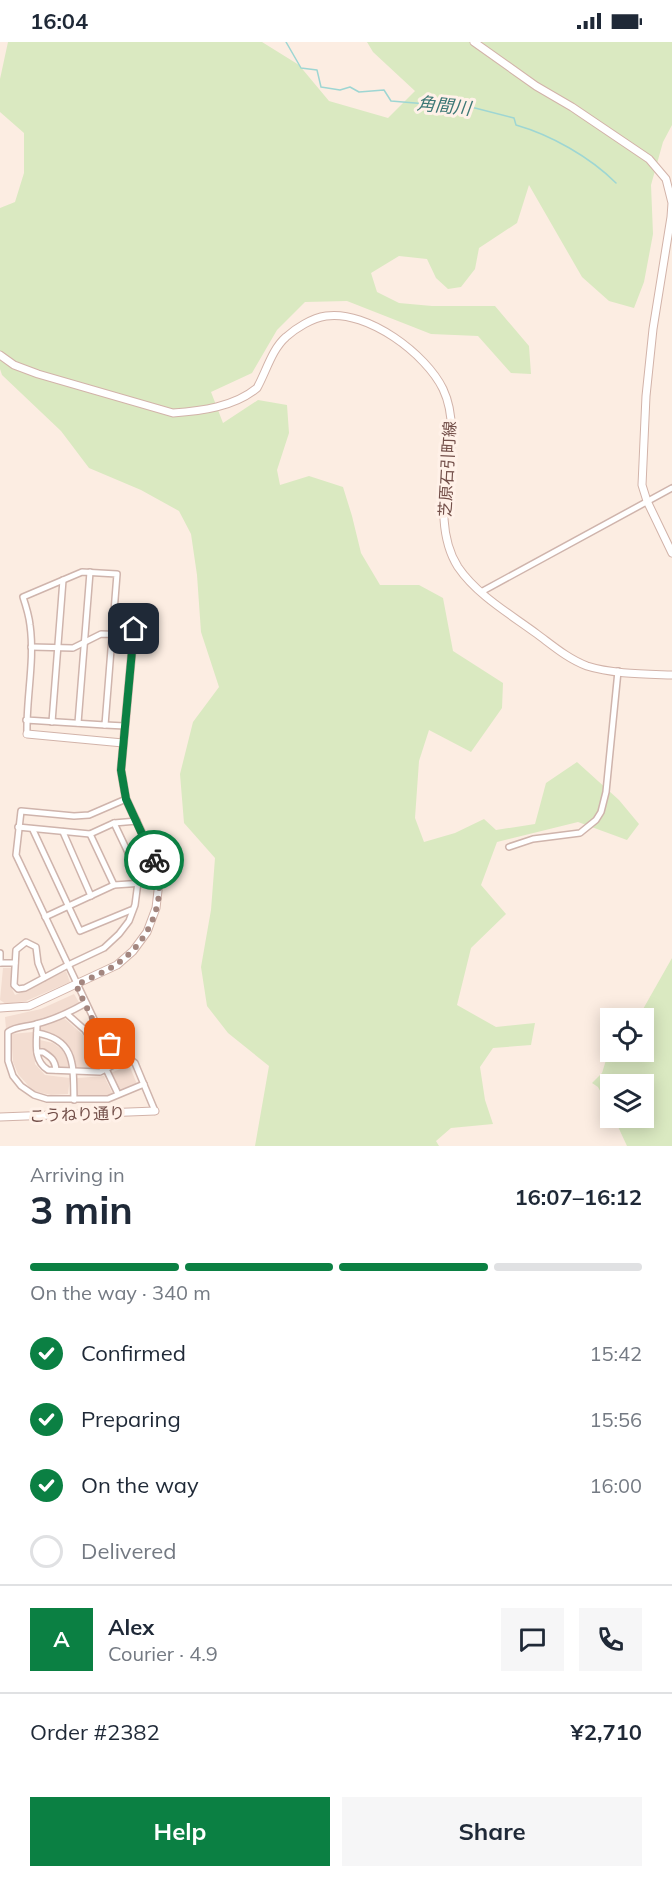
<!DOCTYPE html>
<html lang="en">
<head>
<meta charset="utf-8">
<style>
	:root { --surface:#fff; --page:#f6f6f7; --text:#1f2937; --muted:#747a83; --line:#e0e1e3; --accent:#0b8043 }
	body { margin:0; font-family:Mulish,"Noto Sans JP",sans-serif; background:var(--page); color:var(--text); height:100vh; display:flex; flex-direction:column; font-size:22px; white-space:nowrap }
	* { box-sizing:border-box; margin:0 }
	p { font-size:20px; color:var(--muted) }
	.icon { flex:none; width:33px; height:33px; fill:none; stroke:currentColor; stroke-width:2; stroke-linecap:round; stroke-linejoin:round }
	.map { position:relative; height:1104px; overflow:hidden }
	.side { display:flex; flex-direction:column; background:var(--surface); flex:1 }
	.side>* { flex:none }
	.tools { position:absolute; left:600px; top:966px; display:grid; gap:12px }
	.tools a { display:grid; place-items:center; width:54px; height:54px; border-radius:0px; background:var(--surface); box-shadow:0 3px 15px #0003; font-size:30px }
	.pin { position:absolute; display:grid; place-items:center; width:51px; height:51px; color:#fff; margin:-26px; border-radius:12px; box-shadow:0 3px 9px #0006 }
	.courier { position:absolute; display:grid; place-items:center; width:60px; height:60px; margin:-30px; border:4px solid #0b8043; border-radius:50%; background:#fff; color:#222; box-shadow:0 2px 8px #0007 }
	.head em { font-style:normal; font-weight:700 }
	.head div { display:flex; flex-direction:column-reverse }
	.head { display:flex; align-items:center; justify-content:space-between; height:102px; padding:0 30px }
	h1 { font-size:39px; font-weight:700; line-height:45px }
	.bar { display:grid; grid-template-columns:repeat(4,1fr); gap:9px 6px; align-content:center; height:72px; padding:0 30px }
	.bar i { height:8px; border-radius:4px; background:var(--line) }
	.bar .on { background:var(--accent) }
	.bar p { grid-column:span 4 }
	.line { display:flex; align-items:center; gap:15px; padding:0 30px; border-top:2px solid var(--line) }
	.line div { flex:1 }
	.round { display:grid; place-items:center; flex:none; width:63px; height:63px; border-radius:0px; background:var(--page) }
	ol { padding:0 30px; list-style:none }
	li { display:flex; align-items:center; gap:18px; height:66px }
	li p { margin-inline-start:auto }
	li .icon { padding:6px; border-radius:50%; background:var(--accent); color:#fff; stroke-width:4 }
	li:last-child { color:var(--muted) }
	li i { width:33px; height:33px; border:3px solid var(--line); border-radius:50% }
	.button { display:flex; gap:12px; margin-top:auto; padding:12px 30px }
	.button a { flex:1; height:69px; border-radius:0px; background:var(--accent); color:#fff; font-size:24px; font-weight:700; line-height:69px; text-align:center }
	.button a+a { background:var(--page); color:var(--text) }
	.status { display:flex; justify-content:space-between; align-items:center; height:42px; padding:0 30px; background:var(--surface); direction:ltr }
	.status svg { height:16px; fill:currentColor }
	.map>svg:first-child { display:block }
	.residential { fill:#f3ddd1 }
	.green { fill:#dae9c1 }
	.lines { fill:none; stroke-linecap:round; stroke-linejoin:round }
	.stream { stroke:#9ed6d3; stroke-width:1.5 }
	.street-casing { stroke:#cfb4ac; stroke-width:8 }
	.secondary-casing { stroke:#d2b3a9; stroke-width:9 }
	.street { stroke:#fff; stroke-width:5 }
	.secondary { stroke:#fff; stroke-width:7 }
	.done { stroke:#a3867f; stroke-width:6; stroke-dasharray:0 10.8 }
	.route { stroke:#0b8043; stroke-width:8 }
	.labels { text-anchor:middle; stroke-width:6; stroke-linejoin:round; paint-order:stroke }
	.street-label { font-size:16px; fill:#734f49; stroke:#fff1e8 }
	.water-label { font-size:18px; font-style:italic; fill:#3d7876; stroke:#fff1e8 }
</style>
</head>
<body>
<div class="status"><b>16:04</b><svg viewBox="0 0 49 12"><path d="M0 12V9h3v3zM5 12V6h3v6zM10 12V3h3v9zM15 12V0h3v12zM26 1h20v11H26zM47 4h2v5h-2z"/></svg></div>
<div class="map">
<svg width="672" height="1104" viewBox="0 0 672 1104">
	<rect width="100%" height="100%" fill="#fcede2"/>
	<!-- residential -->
	<g class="residential">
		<polygon points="3,926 12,926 12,947 15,953 66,929 70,940 26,959 6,962 0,958"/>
		<polygon points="74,952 80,962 66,970 6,987 5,975 41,967"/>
		<polygon points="64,976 83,993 92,1007 99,1027 76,1028 73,1011 65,1000 52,991 40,989 39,985"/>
		<polygon points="33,990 35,1022 45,1033 70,1036 68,1052 51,1053 33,1049 18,1032 13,1020 11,992"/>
		<polygon points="40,998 53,1001 61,1007 67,1014 70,1027 58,1026 52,1013 46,1009 40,1008"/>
		<polygon points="129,1023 137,1042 118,1049 111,1031"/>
		<polygon points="104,1034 113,1052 108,1054 77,1056 77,1036"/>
	</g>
	<!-- green -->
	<g class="green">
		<polygon points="8,0 262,0 299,23 329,59 388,76 415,49 373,10 367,0 672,0 672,83 663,100 651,143 653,192 644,240 634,266 609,259 582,235 529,143 517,181 479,206 475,227 461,245 448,247 436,236 427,217 399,214 371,231 377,250 399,261 432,264 495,264 529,304 531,332 511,331 478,294 431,292 347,259 305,260 277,288 252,331 211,350 223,381 258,358 287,363 289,391 277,428 280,443 309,434 343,445 352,474 361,511 380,543 419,543 443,556 453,609 503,641 502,666 471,710 429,688 419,719 415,776 424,800 455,791 484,777 496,788 535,782 546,741 577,720 619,758 639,782 627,798 578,780 497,800 481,843 506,872 471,906 457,963 496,985 535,981 531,1003 493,1006 480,1025 485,1058 493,1082 451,1086 436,1099 439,1104 255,1104 269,1024 228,991 207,964 201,925 211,868 215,816 184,781 180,732 193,680 219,645 201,590 197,533 191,492 179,469 141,448 89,426 61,389 2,333 0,327 0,166 15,160 24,131 24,91 0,70 0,37"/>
		<polygon points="672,916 672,1104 627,1104 614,1076 644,1076 644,1042 610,1042 610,1067 598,1045 592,1041 602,1031 610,1005 610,1010 644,1010 644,976 638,976"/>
	</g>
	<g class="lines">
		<!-- stream -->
		<path class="stream" d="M286 0 301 26 317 28 321 45 340 48 350 45 359 50 384 48 391 59 475 66 514 76 516 83C551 93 590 115 616 141"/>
		<defs>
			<g id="street">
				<polyline points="481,550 672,446"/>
				<polyline points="31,605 73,606 101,592 133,593"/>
				<path d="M26 678 105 683 117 532 82 530 23 555C26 564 29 574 30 583 35 619 26 656 27 692"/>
				<polyline points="52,680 63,538"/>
				<polyline points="78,681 90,530"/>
				<polyline points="105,683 125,684"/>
				<polyline points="126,757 89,773 74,774 21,769 16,813 101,992 110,1002 135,1021 155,1069"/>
				<polyline points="18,785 90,792 114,781 137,779"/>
				<polyline points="33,788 80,889 131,868"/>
				<polyline points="63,790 91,854"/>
				<polyline points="90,792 114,843"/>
				<polyline points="509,805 533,797 580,791 596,778 601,770 606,750 618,629"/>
				<polyline points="45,875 114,843 159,840"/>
				<polyline points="0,911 0,921"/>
				<polyline points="0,921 15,921"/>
				<polyline points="44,936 38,921 36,905 26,900 16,908 14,943 18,947 25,946 68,923 104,906 119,892 129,879 135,863 138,840 134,823 114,781"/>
				<path d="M86 961C70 970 54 978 36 982 27 985 16 984 8 990V1019L13 1034 21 1044 34 1053 47 1057H108L144 1042"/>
				<polyline points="67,972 85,988 94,1002 118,1052"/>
				<path d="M37 982C37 999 32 1018 48 1028L100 1030 129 1015"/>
				<path d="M37 991C77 998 73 1025 74 1058"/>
				<path d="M37 1010H43C51 1015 55 1018 56 1028"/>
			</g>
			<g id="secondary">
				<polyline points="474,0 536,44 572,65 649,117 666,137 672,161 671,175 653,287 646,354 642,443 647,459 672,511"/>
				<path d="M0 313 14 323 38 332 173 371C201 369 234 365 257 346 266 330 272 307 286 295 296 286 312 276 326 274 368 268 426 312 443 347 462 387 443 435 444 477 445 493 449 511 458 525 477 553 510 572 537 592 552 603 568 617 587 624 612 632 645 632 672 633"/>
				<polyline points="27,692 123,701"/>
				<polyline points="0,966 29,964 117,923 133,909 147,890 156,866 159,840 154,817 126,757 121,728 134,587"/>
				<polyline points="0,1075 155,1069"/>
			</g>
		</defs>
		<!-- street casing -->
		<use href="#street" class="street-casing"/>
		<!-- secondary casing -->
		<use href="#secondary" class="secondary-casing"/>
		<!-- street -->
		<use href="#street" class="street"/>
		<!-- secondary -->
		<use href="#secondary" class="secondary"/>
	</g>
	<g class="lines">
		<!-- done -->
		<path class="done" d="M110 1002 100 993 76 943C90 936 106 930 118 921 143 904 161 872 159 841 159 833 156 825 154 818"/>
		<!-- route -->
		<polyline class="route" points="134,587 121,728 126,757 154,818"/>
	</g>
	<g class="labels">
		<!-- street labels -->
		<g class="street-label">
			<text transform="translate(447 427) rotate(-87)" y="6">芝原石引町線</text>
			<text transform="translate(77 1072) rotate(-2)" y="6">こうねり通り</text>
		</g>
		<!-- water labels -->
		<g class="water-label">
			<text transform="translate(444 64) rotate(6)" y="6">角間川</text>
		</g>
	</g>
</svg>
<div class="tools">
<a><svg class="icon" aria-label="locate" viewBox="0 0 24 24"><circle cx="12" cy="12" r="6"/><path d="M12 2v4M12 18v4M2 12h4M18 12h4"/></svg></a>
<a><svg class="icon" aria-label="layers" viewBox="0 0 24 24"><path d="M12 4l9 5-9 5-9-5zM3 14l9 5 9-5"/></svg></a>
</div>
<div class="pin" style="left:110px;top:1002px;background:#ea580c"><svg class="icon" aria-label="bag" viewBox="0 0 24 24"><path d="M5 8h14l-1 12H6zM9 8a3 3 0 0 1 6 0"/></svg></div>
<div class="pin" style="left:134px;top:587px;background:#1f2937"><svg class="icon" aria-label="home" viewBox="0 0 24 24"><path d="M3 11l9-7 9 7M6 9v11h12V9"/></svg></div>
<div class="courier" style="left:154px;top:818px"><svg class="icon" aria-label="bike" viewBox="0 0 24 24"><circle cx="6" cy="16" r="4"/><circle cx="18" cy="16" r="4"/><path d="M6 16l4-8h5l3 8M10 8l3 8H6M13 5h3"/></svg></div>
</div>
<section class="side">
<div class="head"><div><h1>3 min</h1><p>Arriving in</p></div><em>16:07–16:12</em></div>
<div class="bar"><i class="on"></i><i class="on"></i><i class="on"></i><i></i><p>On the way · 340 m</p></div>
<ol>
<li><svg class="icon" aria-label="check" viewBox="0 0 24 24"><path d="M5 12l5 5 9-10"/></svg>Confirmed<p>15:42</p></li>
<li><svg class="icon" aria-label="check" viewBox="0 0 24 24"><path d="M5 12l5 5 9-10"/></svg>Preparing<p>15:56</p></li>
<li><svg class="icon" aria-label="check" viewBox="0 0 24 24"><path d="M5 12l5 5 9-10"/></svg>On the way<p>16:00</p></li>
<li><i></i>Delivered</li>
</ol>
<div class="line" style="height:108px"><b class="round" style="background:var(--accent);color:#fff">A</b><div><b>Alex</b><p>Courier · 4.9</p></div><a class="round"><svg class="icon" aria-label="chat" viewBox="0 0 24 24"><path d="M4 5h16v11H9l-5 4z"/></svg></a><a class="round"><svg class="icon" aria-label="phone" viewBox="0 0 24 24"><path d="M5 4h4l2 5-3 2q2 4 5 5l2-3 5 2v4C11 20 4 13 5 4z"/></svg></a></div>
<div class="line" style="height:78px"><div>Order #2382</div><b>¥2,710</b></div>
<div class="button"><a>Help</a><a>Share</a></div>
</section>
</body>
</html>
